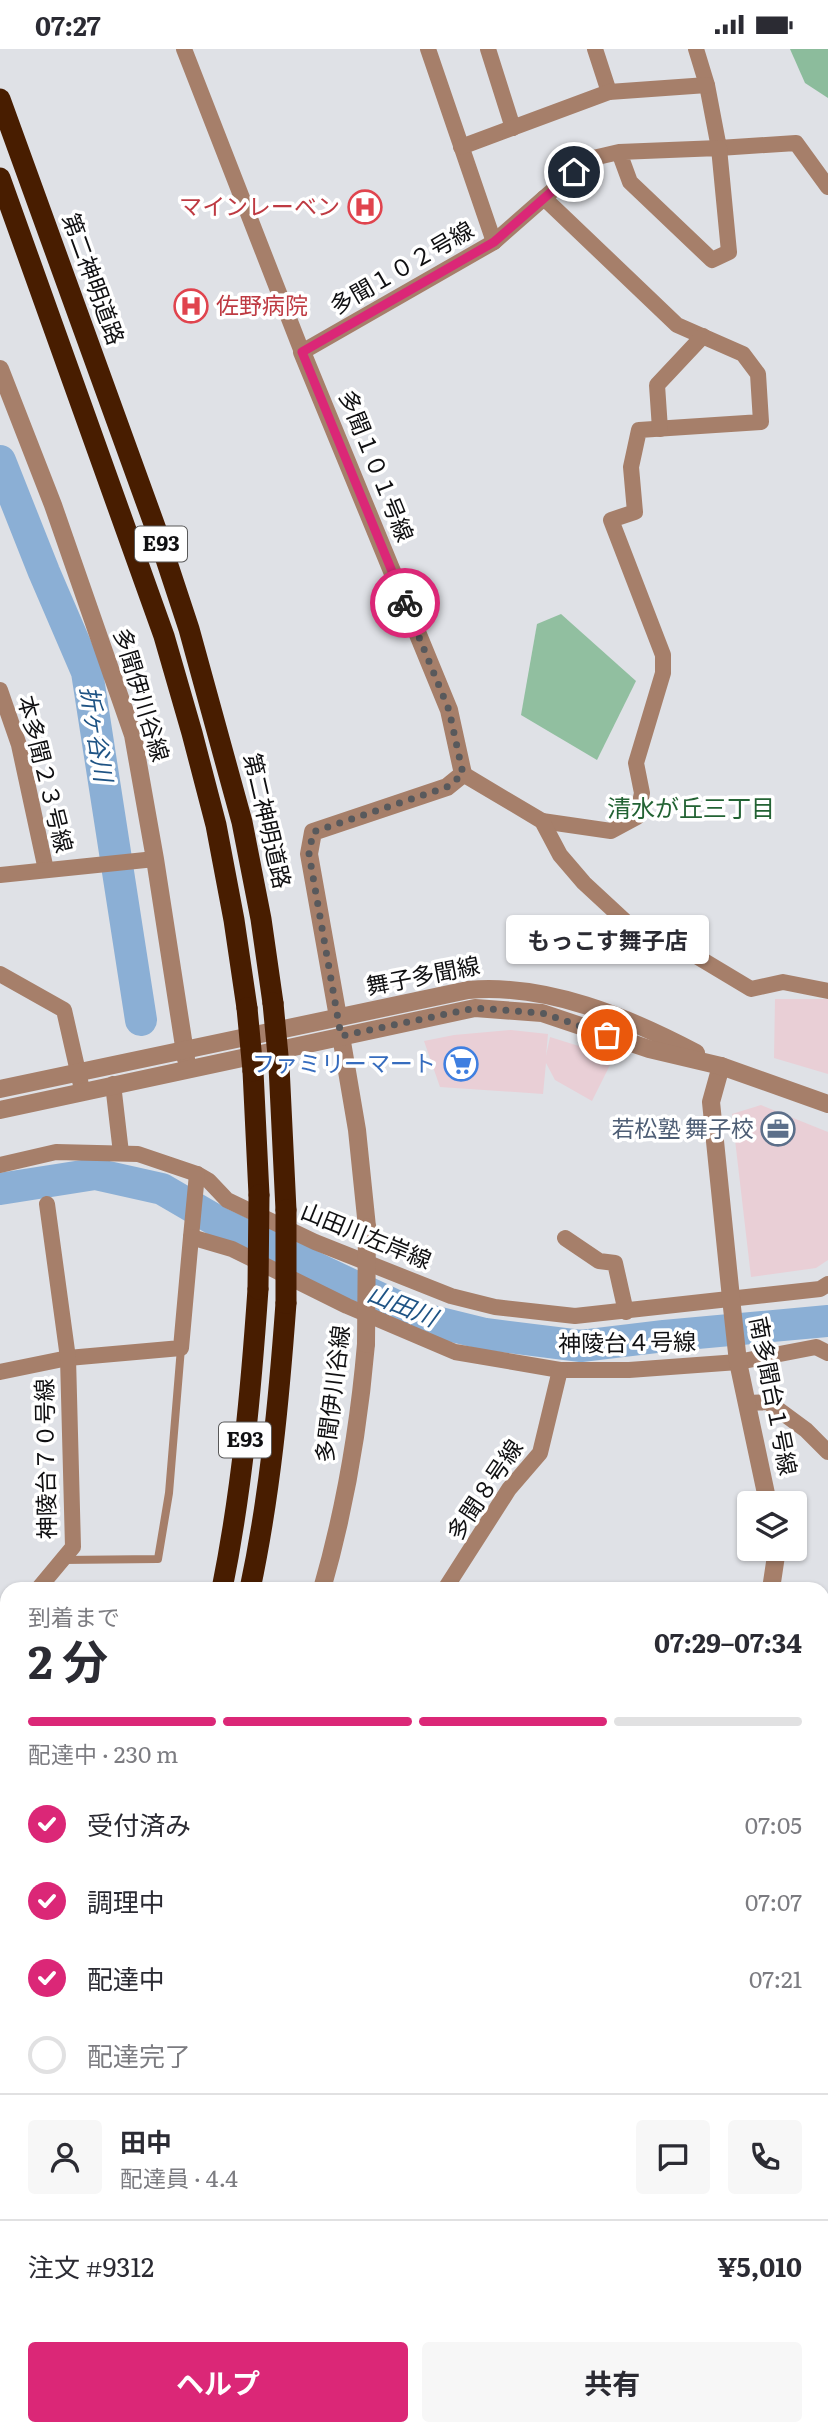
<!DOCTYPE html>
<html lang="ja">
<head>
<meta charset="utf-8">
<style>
	:root { --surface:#fff; --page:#f7f7f7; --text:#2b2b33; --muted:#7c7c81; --line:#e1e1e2; --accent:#db2777 }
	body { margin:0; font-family:Literata,"Noto Sans JP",serif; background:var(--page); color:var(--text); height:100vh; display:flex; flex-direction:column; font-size:26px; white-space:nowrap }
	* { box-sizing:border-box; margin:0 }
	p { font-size:23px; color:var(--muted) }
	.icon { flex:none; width:38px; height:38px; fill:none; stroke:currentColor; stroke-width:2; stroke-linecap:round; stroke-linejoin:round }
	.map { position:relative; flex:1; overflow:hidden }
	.details { position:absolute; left:0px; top:1533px; width:830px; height:854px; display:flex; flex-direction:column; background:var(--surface); border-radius:21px 21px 0 0; box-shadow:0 2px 5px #0004 }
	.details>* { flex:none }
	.controls { position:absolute; left:737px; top:1442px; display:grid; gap:14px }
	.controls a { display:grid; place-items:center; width:70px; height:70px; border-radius:7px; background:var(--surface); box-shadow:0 2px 5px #0004; font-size:35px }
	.pin { position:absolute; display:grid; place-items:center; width:60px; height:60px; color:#fff; margin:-30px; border:4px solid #fff; border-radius:50%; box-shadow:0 2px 7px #0007 }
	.courier { position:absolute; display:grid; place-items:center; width:70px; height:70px; margin:-35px; border:5px solid #db2777; border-radius:50%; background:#fff; color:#222; box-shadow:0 2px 9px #0007 }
	.bubble { position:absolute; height:49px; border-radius:7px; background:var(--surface); box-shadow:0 2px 5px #0004; font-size:23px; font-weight:700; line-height:49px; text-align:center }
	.summary em { font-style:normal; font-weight:700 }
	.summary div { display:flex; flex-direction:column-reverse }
	.summary { display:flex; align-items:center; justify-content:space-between; height:119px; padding:0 28px }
	h1 { font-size:46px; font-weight:700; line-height:52px }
	.bar { display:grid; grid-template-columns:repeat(4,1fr); gap:10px 7px; align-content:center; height:84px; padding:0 28px }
	.bar i { height:9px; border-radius:5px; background:var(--line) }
	.bar .on { background:var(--accent) }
	.bar p { grid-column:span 4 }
	.line { display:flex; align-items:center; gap:18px; padding:0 28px; border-top:2px solid var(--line) }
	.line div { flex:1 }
	.round { display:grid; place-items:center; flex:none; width:74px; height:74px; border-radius:7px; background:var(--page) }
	ol { padding:0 28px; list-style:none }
	li { display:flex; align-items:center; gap:21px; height:77px }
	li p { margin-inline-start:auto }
	li .icon { padding:7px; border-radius:50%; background:var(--accent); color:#fff; stroke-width:4 }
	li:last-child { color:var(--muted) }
	li i { width:38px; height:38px; border:4px solid var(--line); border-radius:50% }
	.action { display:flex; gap:14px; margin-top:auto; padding:14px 28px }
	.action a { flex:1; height:80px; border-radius:7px; background:var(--accent); color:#fff; font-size:28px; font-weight:700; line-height:80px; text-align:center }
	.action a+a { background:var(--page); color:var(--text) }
	.status { display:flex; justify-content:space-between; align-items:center; height:49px; padding:0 35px; background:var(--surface); direction:ltr }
	.status svg { height:19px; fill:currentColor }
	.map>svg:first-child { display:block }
	.commercial { fill:#e9cfd6 }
	.green { fill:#91bfa0 }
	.forest { fill:#8cbc9c }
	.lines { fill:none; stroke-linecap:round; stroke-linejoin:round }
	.river { stroke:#8bafd5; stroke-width:32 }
	.service { stroke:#a67f6a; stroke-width:8 }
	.minor { stroke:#a67f6a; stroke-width:16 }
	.tertiary { stroke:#a67f6a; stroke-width:18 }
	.motorway { stroke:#481d00; stroke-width:21 }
	.tertiary-bridge { stroke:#a67f6a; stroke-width:18 }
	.motorway-bridge { stroke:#481d00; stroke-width:21 }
	.done { stroke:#58595c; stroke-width:7; stroke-dasharray:0 12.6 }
	.route { stroke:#db2777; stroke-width:9 }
	.labels { text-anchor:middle; stroke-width:7; stroke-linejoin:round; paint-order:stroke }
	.shield { fill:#fff; stroke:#585859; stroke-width:2 }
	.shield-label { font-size:21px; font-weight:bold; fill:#101012 }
	.health-label { font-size:23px; fill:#be3a42; stroke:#fff; text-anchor:end }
	.street-label { font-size:23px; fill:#101012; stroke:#fff }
	.shop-label { font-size:23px; fill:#366cbe; stroke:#fff; text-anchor:end }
	.service-label { font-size:23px; fill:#4e5e75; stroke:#fff; text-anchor:end }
	.water-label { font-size:24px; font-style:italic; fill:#1e5384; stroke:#fff }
	.neighbourhood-label { font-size:24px; fill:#236334; stroke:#fff }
</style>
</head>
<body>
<div class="status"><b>07:27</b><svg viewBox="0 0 49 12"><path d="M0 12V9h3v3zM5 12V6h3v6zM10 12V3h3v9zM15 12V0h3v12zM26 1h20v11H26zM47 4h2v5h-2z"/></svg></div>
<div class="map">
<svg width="828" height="2387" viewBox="0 0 828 2387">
	<rect width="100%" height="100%" fill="#dfe1e6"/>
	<!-- commercial -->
	<g class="commercial">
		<polygon points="775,950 828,950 828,1025 774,1009"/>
		<polygon points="511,981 548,985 546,1007 550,988 614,1008 592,1052 555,1031 546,1014 543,1045 440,1038 424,992 454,986"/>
		<polygon points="761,1056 828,1083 828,1211 816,1219 751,1228 732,1065"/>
	</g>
	<!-- green -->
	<polygon class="green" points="561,565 636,632 597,711 521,666 537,575"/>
	<!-- forest -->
	<g class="forest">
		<polygon points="790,0 828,0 828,49 805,34"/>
		<polygon points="7,2013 7,2143 0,2163 0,2033"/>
	</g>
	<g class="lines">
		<!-- river -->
		<g class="river">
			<polyline points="0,412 44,523 87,623 141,971"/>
			<polyline points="0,1140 95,1125 162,1140 222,1175 424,1270 485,1285 581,1297 664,1287 828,1272"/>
		</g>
		<!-- service -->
		<polyline class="service" points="62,1511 158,1510 169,1444 181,1299"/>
		<!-- minor -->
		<g class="minor">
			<polyline points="184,0 302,303 494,193 544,149 677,276 743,305 758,325 761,373 639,381 631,418 635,463 611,471 663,606 663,624 636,714 642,744 637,768 611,782 542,772"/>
			<polyline points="428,0 494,193"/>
			<polyline points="488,0 513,79"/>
			<polyline points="595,0 609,43"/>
			<polyline points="696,0 707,36 719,99 796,94 828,138"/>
			<polyline points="461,98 609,43 707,36"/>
			<polyline points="544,149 589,110 619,103 719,99 729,203 712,211 630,133 619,103"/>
			<polyline points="660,380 657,336 703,287"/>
			<polyline points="0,641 19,696 46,821"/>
			<polyline points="463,725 542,772 560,806 584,834 638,884 696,907 751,940 783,933 828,942"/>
			<polyline points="0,826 155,810"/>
			<polyline points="0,925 64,961 81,1036"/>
			<polyline points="113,1035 121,1104"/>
			<polyline points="0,1116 56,1103 138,1105 197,1125 209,1132 227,1151 315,1193 451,1247 495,1258 575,1267 820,1240 828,1235"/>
			<polyline points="191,1188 197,1125"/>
			<polyline points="565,1189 599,1212 615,1214 626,1263"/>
			<polyline points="0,1323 68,1309 181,1299 191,1188 232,1200 347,1257 455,1303 560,1321 629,1321 738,1313 816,1298 828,1304"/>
			<polyline points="749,1354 768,1353 806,1381 828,1403"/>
			<polyline points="38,1540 73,1498 68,1309 47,1155"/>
			<polyline points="445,1540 509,1440 540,1404 560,1321"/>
			<polyline points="0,1583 7,1573"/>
			<polyline points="822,1676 828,1675"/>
			<polyline points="822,1770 828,1765"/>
			<polyline points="0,1829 7,1828"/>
			<polyline points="0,1906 7,1908"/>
			<polyline points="0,2000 7,1979"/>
			<polyline points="822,2153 828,2138"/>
			<polyline points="822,2210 828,2212"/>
			<polyline points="336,2380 345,2387"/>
			<polyline points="520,2380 537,2387"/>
			<polyline points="776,2380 820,2387"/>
			<polyline points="628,2387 632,2380"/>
			<polyline points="713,2387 714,2380"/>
		</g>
		<!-- tertiary -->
		<g class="tertiary">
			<polyline points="302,303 449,661 463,725 447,738 313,783 309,805 338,968"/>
			<polyline points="0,320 53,456 133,686 155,810 186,1010"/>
			<polyline points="341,987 357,1081 367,1178"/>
			<polyline points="721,1017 711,1053 731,1249 738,1313 768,1454"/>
			<path d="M0 1040 468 941C546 934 628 968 696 1004"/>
			<polyline points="0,1061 475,959 542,964 649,1000 721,1017 828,1055"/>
			<path d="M322 1540C345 1460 359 1377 366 1295"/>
			<polyline points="771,1540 777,1500"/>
			<polyline points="18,2387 20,2380"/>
			<polyline points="237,2387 247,2380"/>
		</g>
		<!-- motorway -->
		<g class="motorway">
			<polyline points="0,50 157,483 189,580 242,773 261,870 273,954"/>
			<polyline points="0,129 164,587 192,684 216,776 234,871 247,959"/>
			<polyline points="279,1017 286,1161"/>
			<polyline points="253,1022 259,1146"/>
			<path d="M222 1540C242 1441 251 1341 258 1240"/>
			<path d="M250 1540C270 1446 279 1350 286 1254"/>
			<polyline points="0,2251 7,2230"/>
			<polyline points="0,2334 7,2314"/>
		</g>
		<!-- tertiary-bridge -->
		<polyline class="tertiary-bridge" points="366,1295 367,1178"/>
		<!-- motorway-bridge -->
		<g class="motorway-bridge">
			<polyline points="273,954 279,1017"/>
			<polyline points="247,959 253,1022"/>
			<polyline points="258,1240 259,1146"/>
			<polyline points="286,1254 286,1161"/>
		</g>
	</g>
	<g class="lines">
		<!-- done -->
		<polyline class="done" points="405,554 449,661 463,725 447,738 313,783 309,805 341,987 475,959 542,964 607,986"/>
		<!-- route -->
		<polyline class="route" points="405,554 302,303 494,193 574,123"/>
	</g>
	<!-- icons -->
	<defs>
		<symbol id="hospital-ring" viewBox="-11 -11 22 22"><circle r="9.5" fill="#fff" stroke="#e0444e" stroke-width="1.5"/><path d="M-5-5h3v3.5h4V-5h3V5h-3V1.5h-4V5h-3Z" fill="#e0444e"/></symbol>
		<symbol id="supermarket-ring" viewBox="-11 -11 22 22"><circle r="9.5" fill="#fff" stroke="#3f7fe0" stroke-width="1.5"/><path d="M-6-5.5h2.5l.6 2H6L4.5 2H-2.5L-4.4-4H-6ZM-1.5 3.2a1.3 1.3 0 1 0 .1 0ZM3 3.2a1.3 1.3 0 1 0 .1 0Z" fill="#3f7fe0"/></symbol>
		<symbol id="office-ring" viewBox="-11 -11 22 22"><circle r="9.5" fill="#fff" stroke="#5c6f8a" stroke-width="1.5"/><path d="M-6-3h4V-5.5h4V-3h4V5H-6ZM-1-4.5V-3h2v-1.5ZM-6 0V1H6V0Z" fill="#5c6f8a"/></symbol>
	</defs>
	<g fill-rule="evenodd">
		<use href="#hospital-ring" x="346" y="139" width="38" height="38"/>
		<use href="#hospital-ring" x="172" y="238" width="38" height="38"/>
		<use href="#supermarket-ring" x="442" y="996" width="38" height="38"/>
		<use href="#office-ring" x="759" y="1061" width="38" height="38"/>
	</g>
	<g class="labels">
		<!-- shield labels -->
		<g class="shield">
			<rect x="135" y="477.5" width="52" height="35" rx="5"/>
			<rect x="219" y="1373.5" width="52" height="35" rx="5"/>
		</g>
		<g class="shield-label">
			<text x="161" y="502">E93</text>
			<text x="245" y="1398">E93</text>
		</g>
		<!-- health labels -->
		<g class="health-label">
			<text x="340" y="166">マインレーベン</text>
			<text x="216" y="265" text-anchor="start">佐野病院</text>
		</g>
		<!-- street labels -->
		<g class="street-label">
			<text transform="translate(402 219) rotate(-30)" y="8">多聞１０２号線</text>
			<text transform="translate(93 230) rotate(70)" y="8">第二神明道路</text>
			<text transform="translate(376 417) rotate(68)" y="8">多聞１０１号線</text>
			<text transform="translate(141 646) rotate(73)" y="8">多聞伊川谷線</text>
			<text transform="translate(45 725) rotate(76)" y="8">本多聞２３号線</text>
			<text transform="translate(267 772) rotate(77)" y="8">第二神明道路</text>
			<text transform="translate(423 927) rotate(-11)" y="8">舞子多聞線</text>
			<text transform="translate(366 1187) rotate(22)" y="8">山田川左岸線</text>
			<text transform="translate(627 1294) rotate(-1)" y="8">神陵台４号線</text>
			<text transform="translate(333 1345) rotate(-83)" y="8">多聞伊川谷線</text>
			<text transform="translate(773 1347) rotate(79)" y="8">南多聞台１号線</text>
			<text transform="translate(46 1410) rotate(-91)" y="8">神陵台７０号線</text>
			<text transform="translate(485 1441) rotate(-56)" y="8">多聞８号線</text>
		</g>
		<!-- shop labels -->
		<g class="shop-label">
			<text x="436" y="1023">ファミリーマート</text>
		</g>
		<!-- service labels -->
		<g class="service-label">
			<text x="754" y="1088">若松塾 舞子校</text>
		</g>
		<!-- water labels -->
		<g class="water-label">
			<text transform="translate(96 685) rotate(81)" y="8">折ヶ谷川</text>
			<text transform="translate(402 1257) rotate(22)" y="8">山田川</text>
		</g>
		<!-- neighbourhood labels -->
		<g class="neighbourhood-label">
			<text x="691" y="768">清水が丘三丁目</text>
		</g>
	</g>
</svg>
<div class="controls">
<a><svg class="icon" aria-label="layers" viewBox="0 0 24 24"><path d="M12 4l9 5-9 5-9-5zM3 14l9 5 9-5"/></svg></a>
</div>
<div class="pin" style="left:607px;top:986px;background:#ea580c"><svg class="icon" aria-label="bag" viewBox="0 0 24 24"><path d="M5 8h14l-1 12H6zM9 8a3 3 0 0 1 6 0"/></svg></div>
<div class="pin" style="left:574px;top:123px;background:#1f2937"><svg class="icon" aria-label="home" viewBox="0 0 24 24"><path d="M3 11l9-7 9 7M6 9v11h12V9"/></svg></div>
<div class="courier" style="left:405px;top:554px"><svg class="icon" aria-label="bike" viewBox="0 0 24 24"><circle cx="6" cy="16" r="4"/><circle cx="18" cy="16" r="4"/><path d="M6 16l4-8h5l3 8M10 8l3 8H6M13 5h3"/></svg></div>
<div class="bubble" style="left:506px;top:866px;width:203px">もっこす舞子店</div>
<section class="details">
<div class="summary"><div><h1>2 分</h1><p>到着まで</p></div><em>07:29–07:34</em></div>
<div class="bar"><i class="on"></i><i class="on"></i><i class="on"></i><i></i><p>配達中 · 230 m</p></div>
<ol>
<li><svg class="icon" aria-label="check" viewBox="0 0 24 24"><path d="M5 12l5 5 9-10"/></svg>受付済み<p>07:05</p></li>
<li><svg class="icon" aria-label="check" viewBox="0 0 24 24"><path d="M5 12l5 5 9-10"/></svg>調理中<p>07:07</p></li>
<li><svg class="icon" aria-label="check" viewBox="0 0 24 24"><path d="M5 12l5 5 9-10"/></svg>配達中<p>07:21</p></li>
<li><i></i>配達完了</li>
</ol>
<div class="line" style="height:126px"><a class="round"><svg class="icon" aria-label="person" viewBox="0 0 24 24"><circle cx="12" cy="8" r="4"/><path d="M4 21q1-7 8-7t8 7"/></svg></a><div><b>田中</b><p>配達員 · 4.4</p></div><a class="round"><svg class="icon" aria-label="chat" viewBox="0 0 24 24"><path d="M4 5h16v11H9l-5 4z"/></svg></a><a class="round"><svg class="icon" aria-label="phone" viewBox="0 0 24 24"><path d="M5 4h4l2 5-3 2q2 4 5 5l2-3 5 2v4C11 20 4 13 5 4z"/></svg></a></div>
<div class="line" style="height:91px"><div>注文 #9312</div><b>¥5,010</b></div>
<div class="action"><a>ヘルプ</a><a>共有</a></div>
</section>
</div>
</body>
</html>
